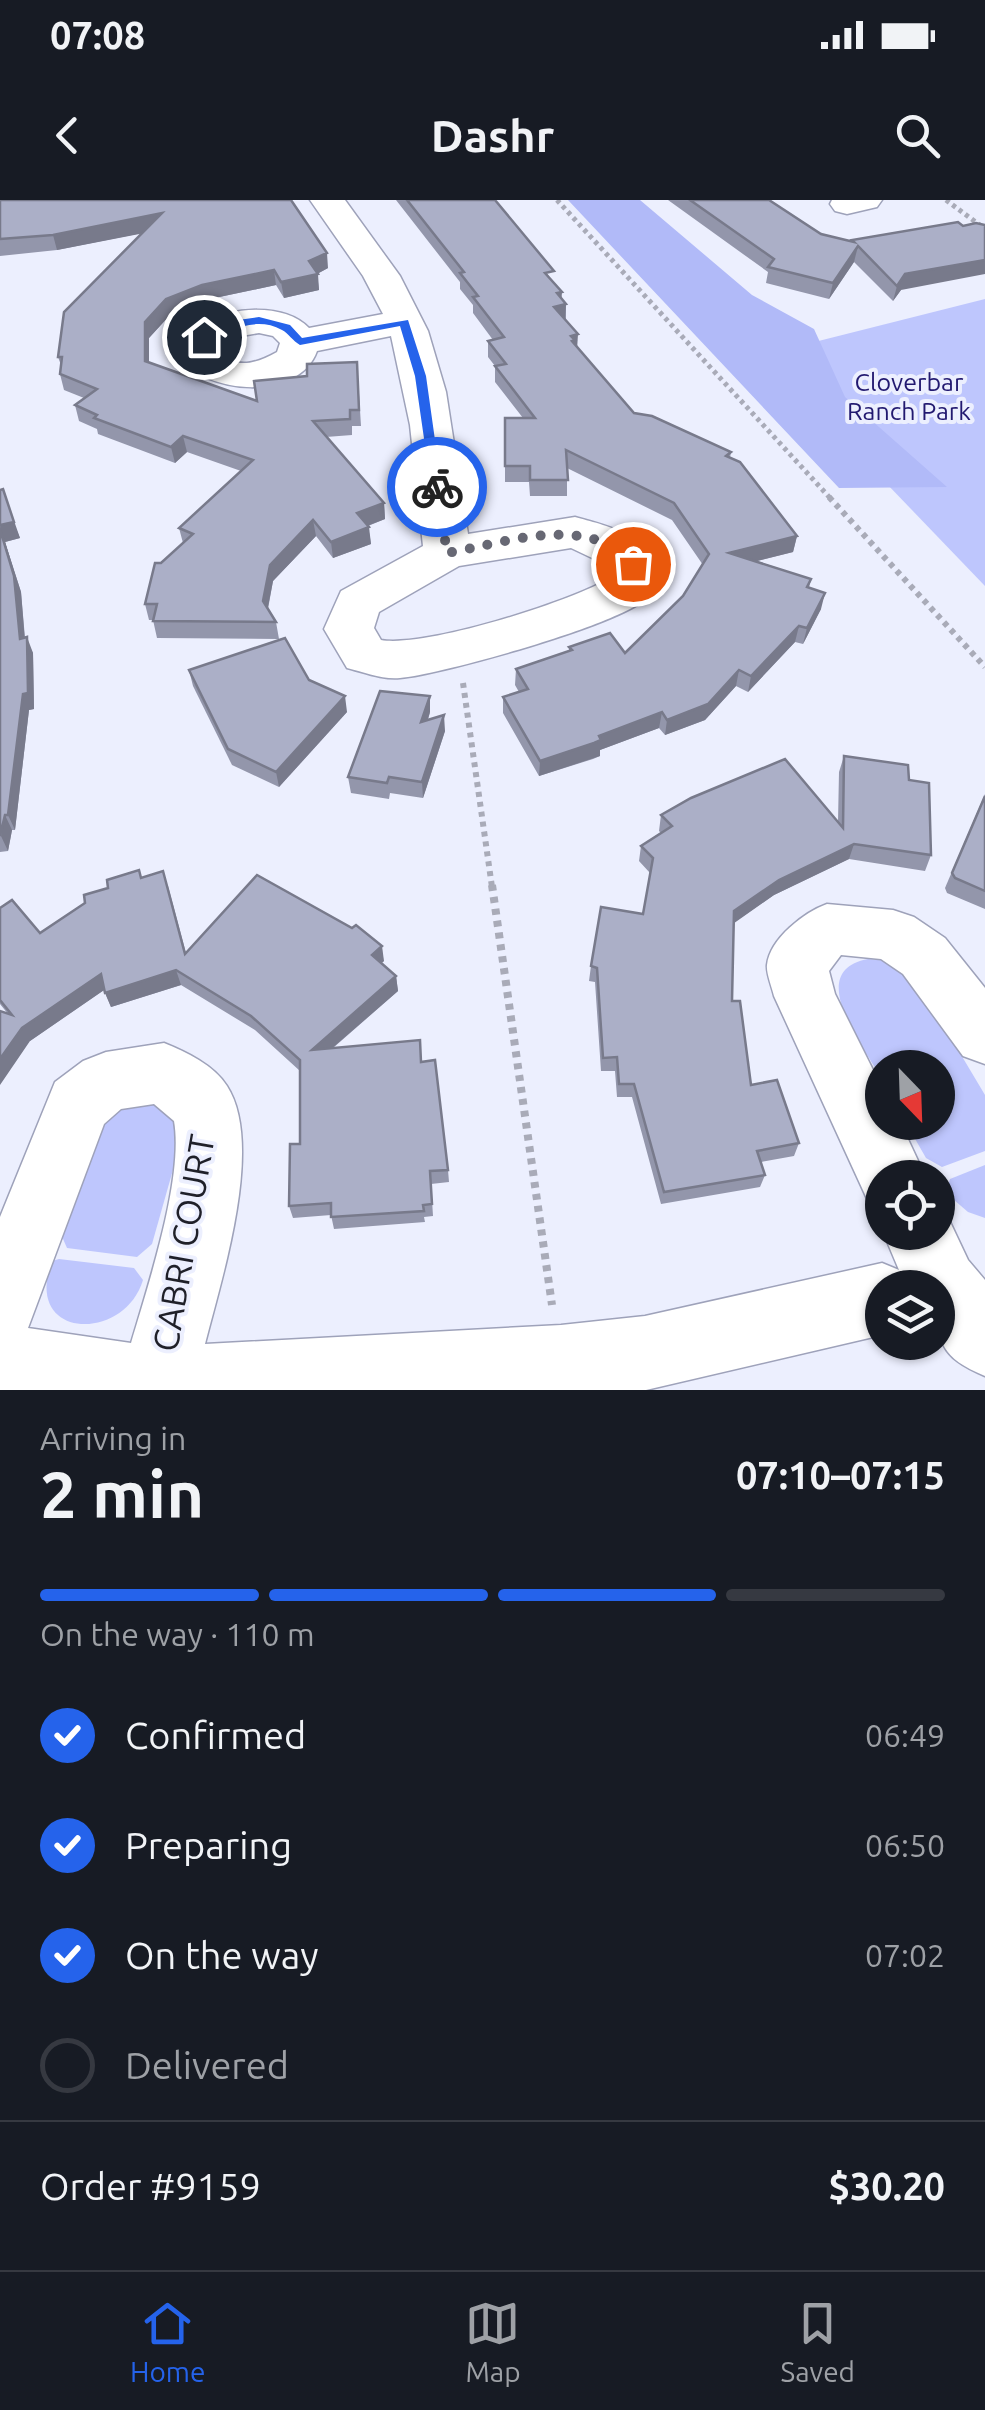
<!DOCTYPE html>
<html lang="en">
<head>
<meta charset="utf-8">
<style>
	:root { --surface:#171b24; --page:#20242c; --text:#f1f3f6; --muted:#9ea1a6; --line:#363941; --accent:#2563eb }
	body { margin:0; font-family:Ubuntu,sans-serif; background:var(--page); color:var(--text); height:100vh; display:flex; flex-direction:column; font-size:38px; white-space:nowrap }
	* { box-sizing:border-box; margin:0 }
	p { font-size:32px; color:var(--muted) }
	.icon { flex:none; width:55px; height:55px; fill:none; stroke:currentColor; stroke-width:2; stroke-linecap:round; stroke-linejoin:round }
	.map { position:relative; height:1190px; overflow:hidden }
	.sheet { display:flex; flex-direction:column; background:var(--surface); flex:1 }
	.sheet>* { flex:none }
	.needle { width:65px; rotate:157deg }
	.tools { position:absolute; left:865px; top:850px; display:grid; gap:20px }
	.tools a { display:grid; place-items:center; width:90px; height:90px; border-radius:50%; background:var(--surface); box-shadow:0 2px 8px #0004; font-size:50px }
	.pin { position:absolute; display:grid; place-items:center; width:85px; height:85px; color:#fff; margin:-42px; border:5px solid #fff; border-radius:50%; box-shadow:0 2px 10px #0007 }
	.courier { position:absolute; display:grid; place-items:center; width:100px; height:100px; margin:-50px; border:8px solid #2563eb; border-radius:50%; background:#fff; color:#222; box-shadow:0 2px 12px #0007 }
	.summary em { font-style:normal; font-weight:700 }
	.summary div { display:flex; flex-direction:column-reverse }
	.summary { display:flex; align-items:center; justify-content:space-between; height:170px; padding:0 40px }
	h1 { font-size:65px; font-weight:700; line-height:75px }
	.bar { display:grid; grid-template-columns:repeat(4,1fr); gap:15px 10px; align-content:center; height:120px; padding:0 40px }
	.bar i { height:12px; border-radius:8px; background:var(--line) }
	.bar .current { background:var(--accent) }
	.bar p { grid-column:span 4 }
	.line { display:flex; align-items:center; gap:25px; padding:0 40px; border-top:2px solid var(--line) }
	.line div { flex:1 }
	ol { padding:0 40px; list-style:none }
	li { display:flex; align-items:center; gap:30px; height:110px }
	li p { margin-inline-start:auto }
	li .icon { padding:10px; border-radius:50%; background:var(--accent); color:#fff; stroke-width:4 }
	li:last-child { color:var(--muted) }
	li i { width:55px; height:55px; border:5px solid var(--line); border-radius:50% }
	.status { display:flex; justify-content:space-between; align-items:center; height:70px; padding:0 50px; background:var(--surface); direction:ltr }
	.status svg { height:28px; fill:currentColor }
	header { display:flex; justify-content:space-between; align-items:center; height:130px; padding:0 40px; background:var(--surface); font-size:45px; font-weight:700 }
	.menu { display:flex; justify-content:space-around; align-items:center; height:140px; border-top:2px solid var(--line); background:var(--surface); font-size:28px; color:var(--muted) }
	.menu a { display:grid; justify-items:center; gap:5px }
	.menu .current { color:var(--accent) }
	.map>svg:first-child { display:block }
	.green { fill:#bec6fd }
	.forest { fill:#b1baf8 }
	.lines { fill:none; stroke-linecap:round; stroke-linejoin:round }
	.minor-casing { stroke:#9ea2ba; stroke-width:3 }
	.path-far2 { stroke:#a9abb8; stroke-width:5; stroke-dasharray:4 4; stroke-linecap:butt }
	.path-far1 { stroke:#a9abb8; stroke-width:6; stroke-dasharray:5 5; stroke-linecap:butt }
	.path { stroke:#a9abb8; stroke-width:8; stroke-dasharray:6 6; stroke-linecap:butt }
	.minor { fill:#fff; fill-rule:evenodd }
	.wall { fill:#9396ab }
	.shaded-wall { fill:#787a8b }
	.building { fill:#abafc7; stroke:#787a8b; stroke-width:2.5 }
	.route { fill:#2563eb }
	.done { stroke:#676874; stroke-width:10; stroke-dasharray:0 18 }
	.labels { text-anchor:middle; stroke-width:8; stroke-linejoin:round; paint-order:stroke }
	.far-park-label { font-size:25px; fill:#221970; stroke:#eceffe }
	.near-street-label { font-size:35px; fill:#1f2029; stroke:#eceffe }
</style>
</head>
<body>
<div class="status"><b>07:08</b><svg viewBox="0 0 49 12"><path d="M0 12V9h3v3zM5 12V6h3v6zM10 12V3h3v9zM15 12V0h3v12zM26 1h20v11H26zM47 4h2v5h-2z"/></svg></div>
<header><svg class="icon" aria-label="back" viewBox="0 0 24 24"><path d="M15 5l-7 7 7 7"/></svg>Dashr<svg class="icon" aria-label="search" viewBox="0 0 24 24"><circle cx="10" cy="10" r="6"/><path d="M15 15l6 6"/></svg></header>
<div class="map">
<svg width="985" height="1190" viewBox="0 0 985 1190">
	<rect width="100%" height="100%" fill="#eceffe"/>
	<!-- green -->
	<g class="green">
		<polygon points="985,99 985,386 763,155"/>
		<path d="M868 759 885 760 920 786 985 895V951L942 967 926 958 906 923 938 922V868H882V879C864 847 803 771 868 759Z"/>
		<polygon points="141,897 176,912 180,945 152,1044 137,1057 67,1048 60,1032 96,923"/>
		<polygon points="985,965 985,1018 968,1012 946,993 950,979"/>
		<path d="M59 1059 134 1068 143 1080C124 1143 22 1140 52 1061Z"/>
	</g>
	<!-- forest -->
	<polygon class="forest" points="568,0 640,0 752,95 814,129 845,197 947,287 839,288"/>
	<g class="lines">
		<defs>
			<g id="minor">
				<path d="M310 0H345L400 76 428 131 446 192 468 334 575 317C604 325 659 337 656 375 655 383 654 390 649 396 624 424 442 474 400 478 384 480 363 472 347 468L324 429 341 391 423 346 410 225 391 136 317 151C299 202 205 195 177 155 184 143 191 131 202 124 231 106 285 103 309 128L383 114 363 76ZM259 133 273 136 280 143 277 152C255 164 238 169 218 153L236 137ZM571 348 609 366 608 379C570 402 424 448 381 440L374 428 379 412 459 366Z"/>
				<polygon points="832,0 882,0 877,7 847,14 835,11 830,4"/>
				<path d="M827 704 893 710 914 717 945 738 985 788V864L963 856 903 774 881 759 841 755 829 771 835 794 882 888V922H900L926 978H882V1007L868 1001 774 796C772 787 766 773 767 765 770 738 805 712 827 704Z"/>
				<path d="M164 843C186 852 214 865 227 886 265 945 221 1080 205 1144L561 1125 645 1116 882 1063 899 1070 883 1032H938V1005L943 1007 968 1060 985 1080V1176C934 1155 938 1137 938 1088H882V1135L646 1190H0V1017L55 882 83 861 106 852ZM154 904 174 921C184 977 148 1086 131 1143L28 1128 104 924 121 909Z"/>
			</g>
		</defs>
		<!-- minor casing -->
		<use href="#minor" class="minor-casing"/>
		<!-- path-far2 -->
		<g class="path-far2">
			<polyline points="557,0 831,299"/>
			<polyline points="946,0 985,29"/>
		</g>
		<!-- path-far1 -->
		<g class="path-far1">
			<polyline points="829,297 985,467"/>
			<polyline points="463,483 492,687"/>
		</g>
		<!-- path -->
		<polyline class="path" points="492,685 552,1105"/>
		<!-- minor -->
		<use href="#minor" class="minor"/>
	</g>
	<!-- wall -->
	<g class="wall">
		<polygon points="0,0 328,68 317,74 319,90 284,98 276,85 205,100 170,115 149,138 149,162 257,201 307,176 357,162 361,226 352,226 352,235 326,237 384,303 385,319 368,326 371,344 333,358 316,336 273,381 268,409 276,422 279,439 157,438 153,420 149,420 145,404 161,363 183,343 179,328 241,271 187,252 175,263 98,234 97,229 79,221 75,205 84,198 64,190 60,174 61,165 58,157 142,33 57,50 0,56"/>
		<polygon points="396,0 495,0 553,82 562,99 566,104 566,120 577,147 634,213 731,252 730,258 797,336 793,352 757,361 811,379 809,388 821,409 803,444 795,442 748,492 736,486 705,520 665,535 659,528 600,550 600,556 593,559 539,576 503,513 503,497 519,492 515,485 516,469 569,451 569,447 625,453 683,396 703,365 672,320 567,268 567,296 530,296 529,282 505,282 505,218 523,218 495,182 495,166 488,157 488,141 493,140 473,113 473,105 460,89 460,82"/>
		<polygon points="668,0 769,0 821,34 851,41 852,40 901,90 893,101 854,62 829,99 766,83 768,72"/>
		<polygon points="0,290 20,338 5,342 21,392 25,438 33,453 34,509 29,510 15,630 12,630 8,651 0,652"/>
		<polygon points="189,470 309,480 347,512 279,587 232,565 193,486"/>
		<polygon points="430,512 428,520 445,531 423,598 390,593 389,599 351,593 348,577"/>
		<polygon points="844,556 909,580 931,655 925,671 849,659 774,695 733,723 732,801 751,885 799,943 794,956 761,962 765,975 760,987 661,1004 632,897 617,897 615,871 601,871 595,782 589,781 591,766 643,714 650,673 639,661 641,646 661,633 659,631 661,615 838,622 839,572"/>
		<polygon points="985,594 985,709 947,693 945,688"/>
		<polygon points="141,677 168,686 186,753 384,761 381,763 396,776 398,791 333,848 422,862 448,970 449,982 431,984 433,1016 424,1017 425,1022 334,1029 331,1015 293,1018 289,1006 300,944 300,871 255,830 181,785 111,807 104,790 30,841 0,804 0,708 40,733"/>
	</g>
	<!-- shaded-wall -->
	<g class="shaded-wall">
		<polygon points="162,13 165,29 57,50 53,35"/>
		<polygon points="858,46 854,62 829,99 833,83"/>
		<polygon points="327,53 328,68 315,75 318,74 319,90 284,98 281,82 309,61"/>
		<polygon points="985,60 985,74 901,90 893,101 897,86 905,74"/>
		<polygon points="274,70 276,85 205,100 170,115 149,138 149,177 145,161 145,122 166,99 202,85"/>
		<polygon points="562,92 561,105 566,104 565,120 554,107 557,93"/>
		<polygon points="578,134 577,150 575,150 571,136"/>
		<polygon points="183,236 187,252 175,263 171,247"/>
		<polygon points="3,289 20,338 5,342 21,392 26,455 20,439 0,329"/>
		<polygon points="384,303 385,319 359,329 357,313"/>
		<polygon points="313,320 316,336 273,381 266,417 263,401 270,365"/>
		<polygon points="369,327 371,344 333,358 331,342"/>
		<polygon points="797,336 793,352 726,369 729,353"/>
		<polygon points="825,393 821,409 803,444 807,428"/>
		<polygon points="799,426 795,442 748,492 751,476"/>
		<polygon points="27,437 33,453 34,509 29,510 15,630 8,615"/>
		<polygon points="739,470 736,486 705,520 665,535 667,520"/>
		<polygon points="345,496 347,512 279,587 276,572"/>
		<polygon points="430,496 430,512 422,538 421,522"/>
		<polygon points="662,512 659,528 600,550 600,556 539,576 540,561 599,536"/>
		<polygon points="444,515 445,531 423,598 422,582"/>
		<polygon points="5,615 12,630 8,651 1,636"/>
		<polygon points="854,644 849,659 774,695 730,726 734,711 779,680"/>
		<polygon points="382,746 384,761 374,770 372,755"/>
		<polygon points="176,770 181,785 111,807 105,793"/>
		<polygon points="101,774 107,788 30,841 0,885 0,859 22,828"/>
		<polygon points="396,776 398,791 315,863 312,850"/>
	</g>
	<!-- building -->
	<g class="building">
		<polygon points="0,0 291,0 327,53 309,61 318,74 281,82 274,70 202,85 166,99 145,122 145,161 257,201 254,181 307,176 307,164 357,162 359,210 350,210 350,219 313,221 384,303 357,313 369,327 331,342 313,320 270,365 263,401 276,422 153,421 157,404 145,404 155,363 161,363 193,334 179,328 253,260 183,236 171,247 94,218 97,215 75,205 97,189 60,174 62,157 58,157 64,112 162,13 53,35 0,39"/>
		<polygon points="407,0 495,0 554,71 545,73 562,92 557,93 566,104 554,107 578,134 571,136 575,140 572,141 634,213 652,216 731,252 726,256 740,262 797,336 729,353 811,379 807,387 825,393 807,428 799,426 751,476 739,470 708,504 667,520 662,512 599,536 601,540 594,543 540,561 503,497 528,489 516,469 572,450 569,447 610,433 625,453 683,396 709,354 674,303 566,250 568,280 530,280 530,266 505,266 505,218 535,218 495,166 506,164 488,141 504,137 473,97 478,96 460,73 464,72"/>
		<polygon points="690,0 769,0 821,34 854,42 852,40 958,22 963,26 976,23 985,25 985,60 905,74 897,86 858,46 833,83 768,67 774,59"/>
		<polygon points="3,289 14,322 0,325 0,290"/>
		<polygon points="0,329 14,376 20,439 27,437 28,493 23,494 8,615 5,615 0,636"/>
		<polygon points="285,438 309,480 345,496 276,572 228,549 189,470"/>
		<polygon points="380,491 430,496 421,522 444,515 422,582 389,577 387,583 348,577"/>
		<polygon points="844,556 908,565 909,580 929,583 931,655 854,644 779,680 734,711 732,801 740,801 751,885 777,880 799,943 757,951 765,975 664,992 634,884 619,884 617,857 603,858 597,768 591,766 601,707 643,714 653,658 641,646 672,626 661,615 691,598 785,559 843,628"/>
		<polygon points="985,596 985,691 955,678 952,673"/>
		<polygon points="139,670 141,678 163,671 185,754 257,675 352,728 356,725 382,746 372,755 396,776 312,850 420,840 421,862 435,860 448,970 430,971 432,1004 423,1005 424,1011 331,1017 331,1003 289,1006 290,944 300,944 300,860 251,816 176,770 105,793 101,774 22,828 0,859 0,811 12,815 0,800 0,708 12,700 40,733 85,703 84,695 108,688 107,680"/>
	</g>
	<!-- route -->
	<path class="route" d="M259 117 290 125 302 138 408 120 426 176 442 290 431 287 415 176 400 126 300 145C293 141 288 133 282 130 255 115 228 132 204 141L198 137 224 122Z"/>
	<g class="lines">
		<!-- done -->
		<path class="done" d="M437 287 447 353C506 343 587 312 633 364"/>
	</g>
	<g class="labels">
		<!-- far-park labels -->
		<g class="far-park-label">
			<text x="909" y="191">Cloverbar<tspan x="909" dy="29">Ranch Park</tspan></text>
		</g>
		<!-- near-street labels -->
		<g class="near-street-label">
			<text transform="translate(184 1043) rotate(-80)" y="12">CABRI COURT</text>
		</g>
	</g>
</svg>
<div class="tools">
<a><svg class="needle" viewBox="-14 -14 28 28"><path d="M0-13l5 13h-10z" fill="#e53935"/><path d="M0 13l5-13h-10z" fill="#9ea1a6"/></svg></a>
<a><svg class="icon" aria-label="locate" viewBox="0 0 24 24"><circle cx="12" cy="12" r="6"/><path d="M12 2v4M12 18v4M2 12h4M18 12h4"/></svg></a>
<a><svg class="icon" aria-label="layers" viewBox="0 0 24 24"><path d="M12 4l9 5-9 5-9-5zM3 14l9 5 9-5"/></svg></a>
</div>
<div class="pin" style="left:633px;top:364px;background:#ea580c"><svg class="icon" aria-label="bag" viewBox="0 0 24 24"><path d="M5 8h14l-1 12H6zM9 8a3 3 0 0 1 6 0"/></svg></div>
<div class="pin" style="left:204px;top:137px;background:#1f2937"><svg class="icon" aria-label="home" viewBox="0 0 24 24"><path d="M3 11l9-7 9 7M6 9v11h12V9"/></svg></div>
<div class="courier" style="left:437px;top:287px"><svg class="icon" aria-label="bike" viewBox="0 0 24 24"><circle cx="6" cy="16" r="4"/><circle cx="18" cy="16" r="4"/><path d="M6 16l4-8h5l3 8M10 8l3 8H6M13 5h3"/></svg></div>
</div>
<section class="sheet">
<div class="summary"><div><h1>2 min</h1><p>Arriving in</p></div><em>07:10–07:15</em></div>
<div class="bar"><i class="current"></i><i class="current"></i><i class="current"></i><i></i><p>On the way · 110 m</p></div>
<ol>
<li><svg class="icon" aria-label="check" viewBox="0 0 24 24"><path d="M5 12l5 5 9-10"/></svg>Confirmed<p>06:49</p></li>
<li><svg class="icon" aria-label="check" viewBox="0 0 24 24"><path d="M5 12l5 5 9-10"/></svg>Preparing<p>06:50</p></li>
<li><svg class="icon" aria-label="check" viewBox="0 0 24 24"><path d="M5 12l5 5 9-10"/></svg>On the way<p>07:02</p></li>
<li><i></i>Delivered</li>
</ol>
<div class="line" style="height:130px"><div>Order #9159</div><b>$30.20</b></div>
</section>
<nav class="menu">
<a class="current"><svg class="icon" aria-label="home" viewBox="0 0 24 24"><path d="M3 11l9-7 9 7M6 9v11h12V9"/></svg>Home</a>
<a><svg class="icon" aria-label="map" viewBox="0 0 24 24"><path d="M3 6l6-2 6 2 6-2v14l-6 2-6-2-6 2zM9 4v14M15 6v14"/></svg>Map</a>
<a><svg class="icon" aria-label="saved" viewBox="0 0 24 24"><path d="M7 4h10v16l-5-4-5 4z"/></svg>Saved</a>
</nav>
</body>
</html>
